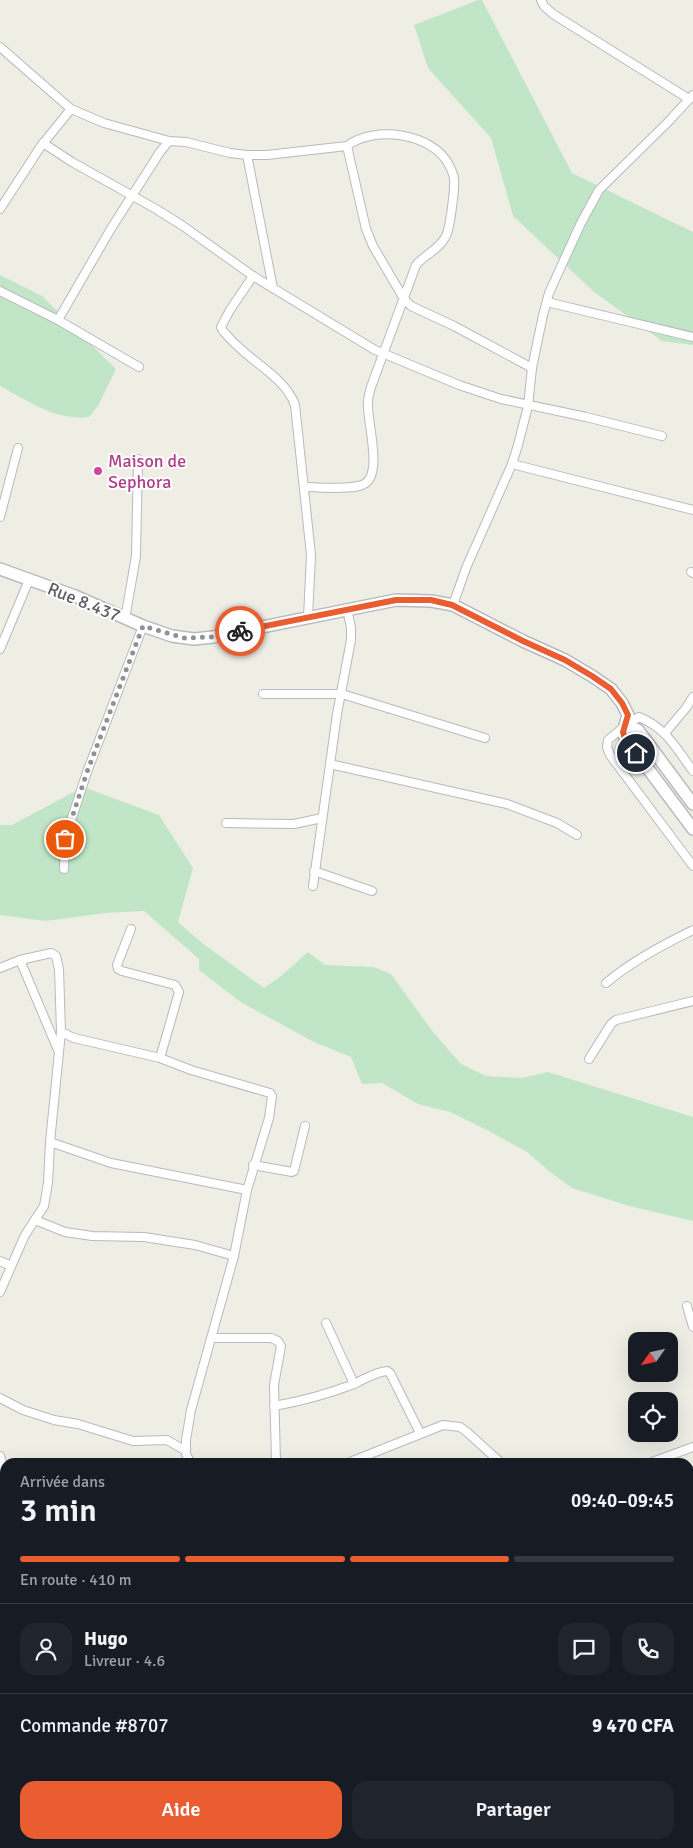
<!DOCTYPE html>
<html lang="fr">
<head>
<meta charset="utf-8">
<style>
	:root { --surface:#171b24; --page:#20242c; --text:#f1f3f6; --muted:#9ea1a6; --line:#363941; --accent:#e95d31 }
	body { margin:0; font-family:Signika,sans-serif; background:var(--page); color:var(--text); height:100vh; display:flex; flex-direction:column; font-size:19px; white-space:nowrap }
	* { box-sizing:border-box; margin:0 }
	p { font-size:16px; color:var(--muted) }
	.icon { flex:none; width:28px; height:28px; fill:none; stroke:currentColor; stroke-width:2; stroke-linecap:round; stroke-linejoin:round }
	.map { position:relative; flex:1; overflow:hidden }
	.sheet { position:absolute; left:0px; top:1458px; width:694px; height:391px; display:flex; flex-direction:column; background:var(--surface); border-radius:15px 15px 0 0; box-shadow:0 5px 20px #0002 }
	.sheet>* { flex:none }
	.needle { width:32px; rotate:236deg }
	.buttons { position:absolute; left:628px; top:1332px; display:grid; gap:10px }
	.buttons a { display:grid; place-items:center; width:50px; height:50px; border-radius:10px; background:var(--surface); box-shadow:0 5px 20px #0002; font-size:25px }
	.pin { position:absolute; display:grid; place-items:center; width:42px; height:42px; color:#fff; margin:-21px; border:2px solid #fff; border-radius:50%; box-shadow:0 1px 5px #0007 }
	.courier { position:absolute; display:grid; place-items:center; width:50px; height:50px; margin:-25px; border:4px solid #e95d31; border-radius:50%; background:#fff; color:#222; box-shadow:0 1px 6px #0007 }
	.head em { font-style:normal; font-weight:600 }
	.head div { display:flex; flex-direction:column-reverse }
	.head { display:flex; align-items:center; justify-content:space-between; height:85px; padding:0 20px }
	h1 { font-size:32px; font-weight:600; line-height:38px }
	.bar { display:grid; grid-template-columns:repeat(4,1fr); gap:8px 5px; align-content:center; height:60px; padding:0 20px }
	.bar i { height:6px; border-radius:4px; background:var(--line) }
	.bar .on { background:var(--accent) }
	.bar p { grid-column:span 4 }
	.line { display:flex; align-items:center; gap:12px; padding:0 20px; border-top:1px solid var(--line) }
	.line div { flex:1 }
	.round { display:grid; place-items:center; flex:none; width:52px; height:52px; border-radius:15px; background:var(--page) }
	.primary-button { display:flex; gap:10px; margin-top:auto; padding:10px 20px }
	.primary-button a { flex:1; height:58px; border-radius:15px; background:var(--accent); color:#fff; font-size:20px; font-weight:600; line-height:58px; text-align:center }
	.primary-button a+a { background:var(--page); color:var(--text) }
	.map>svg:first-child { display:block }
	.green { fill:#c1e6c7 }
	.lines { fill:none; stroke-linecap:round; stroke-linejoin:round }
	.minor-casing { stroke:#b7b9bf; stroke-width:10 }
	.secondary-casing { stroke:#b8bac1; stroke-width:14 }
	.minor { stroke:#fff; stroke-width:8 }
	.secondary { stroke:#fff; stroke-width:11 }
	.done { stroke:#909192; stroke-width:5; stroke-dasharray:0 9 }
	.route { stroke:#e95d31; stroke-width:6 }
	.hotel-dot { fill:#d1479c; stroke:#fff; stroke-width:2 }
	.labels { text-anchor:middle; stroke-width:4; stroke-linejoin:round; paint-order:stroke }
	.hotel-label { font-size:18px; fill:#b23c85; stroke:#fff; text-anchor:start }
	.street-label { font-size:18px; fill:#5d5f65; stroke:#fff }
</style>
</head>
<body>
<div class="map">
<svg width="693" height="1848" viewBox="0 0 693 1848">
	<rect width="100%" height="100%" fill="#efeee5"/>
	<!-- green -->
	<g class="green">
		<polygon points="478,0 482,0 572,173 693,232 693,345 662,341 594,292 513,216 491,138 428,68 414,25"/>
		<path d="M0 275 42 296 116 369 98 406 89 417C56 421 28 401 0 386Z"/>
		<polygon points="83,787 159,815 193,868 178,922 202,943 264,988 281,976 308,952 325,965 374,967 391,974 433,1032 461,1064 486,1076 522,1078 548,1072 693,1117 693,1221 629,1206 572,1188 549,1171 527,1152 487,1130 450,1112 418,1104 382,1083 362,1084 351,1057 316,1043 242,1003 199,970 199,959 144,911 105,913 46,921 0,915 0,825 12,825"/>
		<polygon points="275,1844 446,1844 444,1848 269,1848"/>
	</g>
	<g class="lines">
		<defs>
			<g id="minor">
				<polyline points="541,0 544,6 553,14 689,99"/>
				<polyline points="0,47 71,109 104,123 169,141 186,142 230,153 247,155 267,155 347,146 366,229 373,246 404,299 411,306 454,326 532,368"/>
				<polyline points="43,143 72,162 156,209 183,226 253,276 375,350 459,385 501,399 586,417 662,436"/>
				<polyline points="247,155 273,288"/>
				<polyline points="0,209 41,146 71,109"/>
				<path d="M253 276 230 310 221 327 223 331C229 338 236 345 243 351 262 368 286 381 295 405L311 555 308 617"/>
				<polyline points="0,291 58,320 139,367"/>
				<polyline points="547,302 693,337"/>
				<polyline points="58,320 112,227 160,152 169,141"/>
				<polyline points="512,464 693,510"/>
				<path d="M305 487C320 487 349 490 362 485 385 477 366 420 368 402 368 397 370 391 371 387L416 265C425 254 439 250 446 236 450 228 455 189 454 179 454 175 451 169 449 165 433 133 374 125 347 146"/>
				<polyline points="0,517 18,448"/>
				<polyline points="691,572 693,573"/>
				<polyline points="453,605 466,568 512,464 518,445 528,406 532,368 543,315 549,293 581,223 599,190 669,121 693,95"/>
				<polyline points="125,619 136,556 138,459"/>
				<polyline points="0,649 29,580"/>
				<polyline points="263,694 342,694 485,738"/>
				<polyline points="665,733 686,708 693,697"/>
				<polyline points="330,764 507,804 557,823 577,835"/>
				<path d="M693 771C676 748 666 728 639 717L626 725 608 740 607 747 610 755 693 866"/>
				<polyline points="226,823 294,824 322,818"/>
				<polyline points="64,869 65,839 87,772 143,626"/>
				<polyline points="314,871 372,891"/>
				<polyline points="313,886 337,714 351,640 351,627 347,610"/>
				<polyline points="131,929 117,965 118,969 122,971 175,985 179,992 160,1058"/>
				<polyline points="0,968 20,960 58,1050"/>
				<path d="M606 983C632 961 662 945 693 930"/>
				<polyline points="61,1032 74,1038 160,1058 191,1070 270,1093 272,1096 269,1118 247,1190 234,1256 191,1410 186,1440 186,1454 190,1462"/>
				<polyline points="589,1059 611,1024 616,1020 693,1001"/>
				<polyline points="50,1142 111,1163 247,1190"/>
				<polyline points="253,1165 292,1172 294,1171 305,1126"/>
				<polyline points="35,1220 65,1232 92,1236 144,1237 195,1245 234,1256"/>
				<polyline points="0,1261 11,1266"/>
				<polyline points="0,1292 25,1235 44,1206 48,1183 50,1142 61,1032 59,969 56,956 51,953 20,960"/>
				<polyline points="687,1306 693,1327"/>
				<polyline points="326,1323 354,1384"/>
				<polyline points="212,1338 271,1338 278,1341 281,1346 274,1385 276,1462"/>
				<polyline points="0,1398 23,1410 54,1420 78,1424 133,1441 167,1440 186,1451"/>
				<path d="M274 1406C302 1401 328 1394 354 1384 365 1379 375 1372 387 1371L390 1373 420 1433"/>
				<polyline points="0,1456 5,1472"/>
				<polyline points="350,1462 443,1425 460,1427 467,1432 500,1462"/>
				<polyline points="652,1462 693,1447"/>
				<polyline points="689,1670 693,1670"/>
				<polyline points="0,1752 5,1755"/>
				<polyline points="45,1844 49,1848"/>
				<polyline points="3,1848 6,1844"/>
				<polyline points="640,1848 641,1844"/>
			</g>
			<g id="secondary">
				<polyline points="0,569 75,596 143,626 172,636 194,639 213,637 396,600 431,601 453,605 523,641 565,660 592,676 611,689 622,703 628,715 623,733 625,738 693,829"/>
				<polyline points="626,725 638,730 693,804"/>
			</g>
		</defs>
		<!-- minor casing -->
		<use href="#minor" class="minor-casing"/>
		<!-- secondary casing -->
		<use href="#secondary" class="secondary-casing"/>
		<!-- minor -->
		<use href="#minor" class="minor"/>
		<!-- secondary -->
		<use href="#secondary" class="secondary"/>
	</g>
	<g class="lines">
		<!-- done -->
		<polyline class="done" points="65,839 87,772 143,626 184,638 213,637 240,631"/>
		<!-- route -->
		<polyline class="route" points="240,631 396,600 431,600 452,605 523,641 565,660 592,676 611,689 622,703 628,715 623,732 625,738 636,753"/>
	</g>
	<!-- markers -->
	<circle class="hotel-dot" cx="98" cy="471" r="5"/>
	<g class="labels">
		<!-- hotel labels -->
		<g class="hotel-label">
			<text x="108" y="467">Maison de<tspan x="108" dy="21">Sephora</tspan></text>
		</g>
		<!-- street labels -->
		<g class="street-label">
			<text transform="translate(84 602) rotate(22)" y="6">Rue 8.437</text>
		</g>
	</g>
</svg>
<div class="buttons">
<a><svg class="needle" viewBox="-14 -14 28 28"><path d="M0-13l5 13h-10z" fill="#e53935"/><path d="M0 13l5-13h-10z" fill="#9ea1a6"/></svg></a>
<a><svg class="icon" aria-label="locate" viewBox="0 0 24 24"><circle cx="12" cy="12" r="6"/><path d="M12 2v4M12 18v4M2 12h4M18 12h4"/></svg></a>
</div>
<div class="pin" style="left:65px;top:839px;background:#ea580c"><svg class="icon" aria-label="bag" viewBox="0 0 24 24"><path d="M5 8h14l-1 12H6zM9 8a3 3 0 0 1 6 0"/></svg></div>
<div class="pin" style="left:636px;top:753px;background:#1f2937"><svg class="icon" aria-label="home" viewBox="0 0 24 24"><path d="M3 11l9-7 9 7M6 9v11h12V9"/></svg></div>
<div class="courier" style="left:240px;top:631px"><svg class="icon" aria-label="bike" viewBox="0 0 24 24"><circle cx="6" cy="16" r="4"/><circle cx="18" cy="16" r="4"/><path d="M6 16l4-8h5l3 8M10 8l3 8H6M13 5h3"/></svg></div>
<section class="sheet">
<div class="head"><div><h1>3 min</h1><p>Arrivée dans</p></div><em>09:40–09:45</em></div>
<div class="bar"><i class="on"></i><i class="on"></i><i class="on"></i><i></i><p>En route · 410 m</p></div>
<div class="line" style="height:90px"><a class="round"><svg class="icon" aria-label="person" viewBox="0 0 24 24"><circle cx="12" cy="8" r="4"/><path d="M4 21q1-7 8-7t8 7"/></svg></a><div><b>Hugo</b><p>Livreur · 4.6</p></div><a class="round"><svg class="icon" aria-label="chat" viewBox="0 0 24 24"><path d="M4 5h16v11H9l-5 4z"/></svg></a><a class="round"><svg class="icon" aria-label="phone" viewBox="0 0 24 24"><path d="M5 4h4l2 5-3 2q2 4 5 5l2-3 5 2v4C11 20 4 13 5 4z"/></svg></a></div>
<div class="line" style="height:65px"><div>Commande #8707</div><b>9 470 CFA</b></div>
<div class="primary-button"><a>Aide</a><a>Partager</a></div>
</section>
</div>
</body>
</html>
